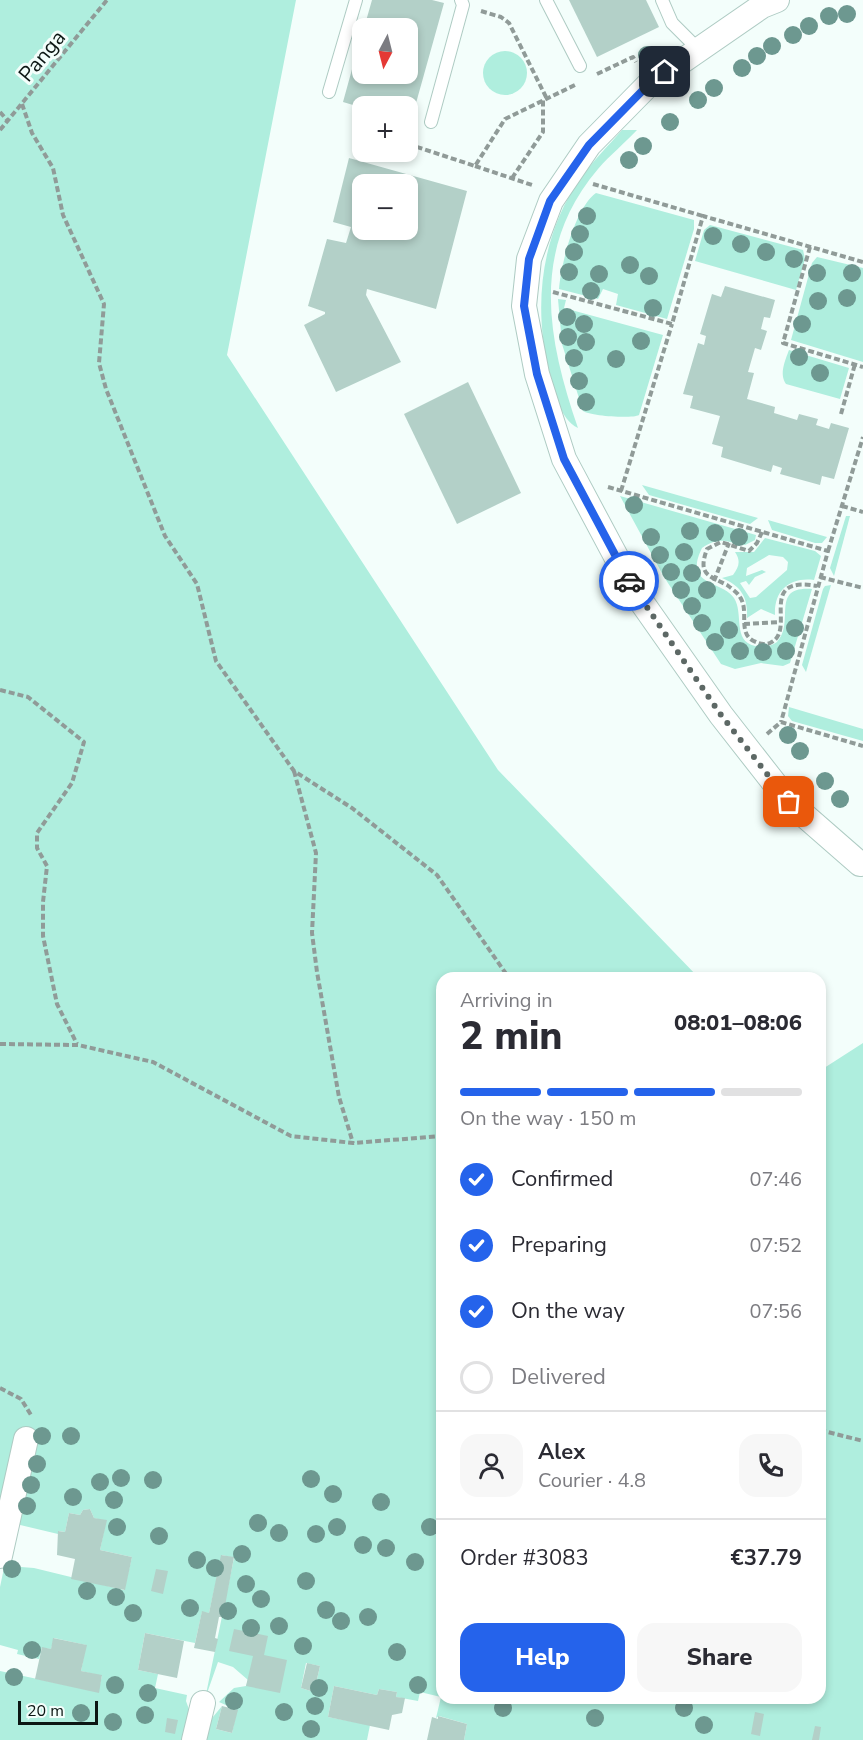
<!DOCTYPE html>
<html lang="en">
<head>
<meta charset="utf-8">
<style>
	:root { --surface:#fff; --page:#f7f7f7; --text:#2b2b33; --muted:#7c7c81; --line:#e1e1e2; --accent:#2563eb }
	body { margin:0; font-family:"Nunito Sans",sans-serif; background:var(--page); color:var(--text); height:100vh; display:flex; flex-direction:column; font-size:22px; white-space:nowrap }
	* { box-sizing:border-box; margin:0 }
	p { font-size:20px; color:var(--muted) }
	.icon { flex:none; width:33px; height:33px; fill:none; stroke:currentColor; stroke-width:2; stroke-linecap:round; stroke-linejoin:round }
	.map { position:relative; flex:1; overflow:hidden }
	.side { position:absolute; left:436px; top:972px; width:390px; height:732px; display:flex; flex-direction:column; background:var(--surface); border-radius:18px; box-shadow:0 3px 9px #0003 }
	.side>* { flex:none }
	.needle { width:39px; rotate:187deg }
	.controls { position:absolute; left:352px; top:18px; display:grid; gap:12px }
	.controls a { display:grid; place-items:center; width:66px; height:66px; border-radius:12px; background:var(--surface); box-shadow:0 3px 9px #0003; font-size:30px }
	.scale { position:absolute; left:18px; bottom:15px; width:80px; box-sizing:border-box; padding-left:6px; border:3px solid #0c1714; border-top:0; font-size:16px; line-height:21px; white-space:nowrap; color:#0c1714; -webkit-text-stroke:4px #f3fefb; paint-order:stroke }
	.pin { position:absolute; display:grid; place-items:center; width:51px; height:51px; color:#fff; margin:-26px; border-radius:12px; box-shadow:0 3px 9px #0006 }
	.courier { position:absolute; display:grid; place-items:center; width:60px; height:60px; margin:-30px; border:4px solid #2563eb; border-radius:50%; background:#fff; color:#222; box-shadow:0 2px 8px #0007 }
	.head em { font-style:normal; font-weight:800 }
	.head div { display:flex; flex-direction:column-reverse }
	.head { display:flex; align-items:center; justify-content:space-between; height:102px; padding:0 24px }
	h1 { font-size:39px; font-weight:800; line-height:45px }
	.bar { display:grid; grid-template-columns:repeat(4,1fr); gap:9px 6px; align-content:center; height:72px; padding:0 24px }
	.bar i { height:8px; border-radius:4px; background:var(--line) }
	.bar .current { background:var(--accent) }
	.bar p { grid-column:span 4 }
	.line { display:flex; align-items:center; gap:15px; padding:0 24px; border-top:2px solid var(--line) }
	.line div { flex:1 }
	.round { display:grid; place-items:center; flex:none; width:63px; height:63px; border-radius:18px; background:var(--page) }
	ol { padding:0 24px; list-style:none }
	li { display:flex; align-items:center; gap:18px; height:66px }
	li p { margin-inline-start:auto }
	li .icon { padding:6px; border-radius:50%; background:var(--accent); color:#fff; stroke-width:4 }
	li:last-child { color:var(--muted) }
	li i { width:33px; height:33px; border:3px solid var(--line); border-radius:50% }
	.button { display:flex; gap:12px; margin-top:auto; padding:12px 24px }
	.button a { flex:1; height:69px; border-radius:18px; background:var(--accent); color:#fff; font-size:24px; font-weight:800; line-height:69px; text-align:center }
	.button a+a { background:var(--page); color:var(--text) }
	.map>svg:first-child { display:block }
	.green { fill:#afeede; fill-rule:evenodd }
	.building { fill:#b3d0c8; fill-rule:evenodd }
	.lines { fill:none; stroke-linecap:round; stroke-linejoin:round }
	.service-casing { stroke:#aecbc3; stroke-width:14 }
	.minor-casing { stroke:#aecbc3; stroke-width:26 }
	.path { stroke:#909b98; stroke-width:4; stroke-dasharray:6 3; stroke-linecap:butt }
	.service { stroke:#fff; stroke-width:12 }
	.minor { stroke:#fff; stroke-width:24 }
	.tree { fill:#6d9890 }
	.done { stroke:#5d6865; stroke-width:6; stroke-dasharray:0 10.8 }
	.route { stroke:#2563eb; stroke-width:8 }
	.labels { text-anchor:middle; stroke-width:6; stroke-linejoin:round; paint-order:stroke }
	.street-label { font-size:21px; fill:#0c1714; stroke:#f3fefb }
</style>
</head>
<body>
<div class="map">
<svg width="863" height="1740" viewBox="0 0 863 1740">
	<rect width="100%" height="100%" fill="#f3fefb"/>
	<!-- green -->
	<g class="green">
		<path d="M0 0H296L227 355 498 770 699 978H442V1698H820L821 1070 863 1043V1740H464L467 1724 439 1716 436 1718 441 1697 420 1692 418 1701 396 1697 397 1692 379 1689 377 1695 334 1686 328 1717 370 1725 367 1740H201L208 1723 222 1706 216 1729 232 1733 237 1710 219 1702 234 1688 246 1686 248 1680 233 1667 218 1662 205 1699 234 1558 222 1555 209 1613 202 1612 195 1643 145 1633 138 1670 158 1674 155 1688 187 1695 186 1701 191 1715 188 1740H0V1671L98 1692 102 1676 81 1671 86 1645 54 1638 51 1649 42 1648 39 1659 17 1654 18 1650 0 1645V1587L4 1568 8 1566 34 1568 124 1590 132 1557 100 1550 106 1521 94 1518 90 1509 83 1510 80 1515 69 1513 65 1532 59 1531 58 1534 16 1524 0 1501ZM306 1663 320 1666 314 1692 301 1688Z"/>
		<circle cx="505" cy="73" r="22"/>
		<path d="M622 130H637C625 143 610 155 598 169 530 249 547 338 578 428 560 419 556 395 551 377 532 311 540 236 580 179 593 161 608 146 622 130Z"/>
		<path d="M596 193 694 220V229L667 319 616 305 618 294 603 289 598 299 559 289C561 264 575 208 596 193Z"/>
		<polygon points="710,225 803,250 805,259 796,290 695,261 704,230"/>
		<polygon points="817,257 863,268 863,362 791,340 812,263"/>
		<path d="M558 299 566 300 564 308 663 335 639 415C632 419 590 416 583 411L562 344Z"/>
		<path d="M789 350 849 368 840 399 786 384C779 374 785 361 789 350Z"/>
		<polygon points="642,485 758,518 750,524 649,495"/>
		<path d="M620 496 756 535 755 540 745 545C726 542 720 536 702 548 683 586 722 580 734 598 744 613 732 641 755 646 763 648 771 646 777 642 796 622 769 586 812 589L790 663 783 666 761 663 735 669 721 664 664 577Z"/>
		<polygon points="846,516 850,516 834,576 830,568"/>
		<polygon points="768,520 827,537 822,543 815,543 772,530"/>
		<path d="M765 538 815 551 821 556 814 580C790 577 774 590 775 615L761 609 747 618C748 597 741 586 722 578L733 575C739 567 741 561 735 552H754ZM769 555 783 557 788 562 787 570 756 597 750 598 740 583 746 581 749 585 755 577 766 572 762 570 746 576 747 568Z"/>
		<polygon points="831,585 806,672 802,665 823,589 825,586"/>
		<polygon points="789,707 863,729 863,741 792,721 788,716"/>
	</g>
	<!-- building -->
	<g class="building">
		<polygon points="372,0 432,0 444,3 411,121 408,120 408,106 363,108 343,102 362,33 363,74 408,74 408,28 364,28"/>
		<polygon points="569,0 646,0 659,27 597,57"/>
		<path d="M349 158 467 191 436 309 367 289 366 295 401 362 336 392 304 325 325 314V312L308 306 327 239 346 243 351 227 333 222ZM363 184H408V230H363Z"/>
		<polygon points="725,286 775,300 770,318 764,317 761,329 767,331 761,350 755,348 748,372 754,373 747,399 775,407 774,413 797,420 799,414 818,419 816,425 829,429 831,423 849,428 834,479 822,476 820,485 780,474 782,468 773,465 771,472 721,457 723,447 712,444 720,416 690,408 693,396 683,394 698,343 704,345 706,336 700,334 712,294 721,297"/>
		<polygon points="468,382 521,493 457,524 404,414"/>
		<polygon points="90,1509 94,1518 107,1520 100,1550 132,1557 125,1590 71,1579 75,1559 57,1555 58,1531 65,1532 69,1513 80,1515 83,1510"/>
		<polygon points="221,1555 234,1557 223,1617 219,1617 215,1638 218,1639 215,1652 194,1648 202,1611 209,1613"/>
		<polygon points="156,1569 168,1571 163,1594 151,1591"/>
		<polygon points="442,1608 442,1627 437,1626"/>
		<polygon points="234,1629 268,1636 264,1655 287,1660 280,1693 246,1686 253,1656 229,1651"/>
		<polygon points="145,1633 184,1641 177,1678 138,1670"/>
		<polygon points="53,1638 87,1645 81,1671 102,1675 99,1693 35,1679 42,1647 51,1649"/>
		<polygon points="307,1663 320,1666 314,1692 301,1688"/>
		<polygon points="334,1686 377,1695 379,1689 397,1692 396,1697 405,1698 402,1713 392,1715 389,1730 328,1717"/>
		<polygon points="222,1706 238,1710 232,1733 216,1729"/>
		<polygon points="755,1712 764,1714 760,1736 751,1734"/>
		<polygon points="438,1716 467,1724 464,1740 427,1740 432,1717 438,1719"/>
		<polygon points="167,1718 178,1720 175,1734 165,1732"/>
		<polygon points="815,1726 821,1727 819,1740 812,1740"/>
	</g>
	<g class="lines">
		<defs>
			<g id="service">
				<polyline points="546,0 580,66"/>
				<polyline points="662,0 672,23 698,49"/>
				<polyline points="329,92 356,0"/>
				<polyline points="431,122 463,5 461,0"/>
			</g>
			<g id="minor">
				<polyline points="777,0 762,6 649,84 589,145 551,201 529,259 524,306 537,374 564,459 636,594 721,715 789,802 860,864"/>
				<polyline points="0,1556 26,1439"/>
				<polyline points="194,1740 203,1703"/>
			</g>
		</defs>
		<!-- service casing -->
		<use href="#service" class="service-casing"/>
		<!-- minor casing -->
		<use href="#minor" class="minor-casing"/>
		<!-- path -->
		<g class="path">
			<polyline points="481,11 501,17 509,23 547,99"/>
			<polyline points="597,74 633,57 636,62"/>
			<polyline points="22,104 32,133 53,168 63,215 104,304 99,363 106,389 165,536 197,584 216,661 294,771 352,808 437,875 509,978"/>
			<polyline points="0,112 8,121"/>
			<polyline points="0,130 107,0"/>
			<polyline points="408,144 475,166 505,119 577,84"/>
			<polyline points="475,166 532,185"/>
			<polyline points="512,178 543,132 543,100"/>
			<polyline points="593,184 703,216"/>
			<polyline points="810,247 783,343 863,367"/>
			<polyline points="553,292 672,324 703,216 863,262"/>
			<polyline points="841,414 855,364"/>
			<polyline points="608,487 828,551 781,722"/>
			<polyline points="621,491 672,324"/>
			<polyline points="842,506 863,512"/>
			<path d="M762 532 757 543 749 551 721 542 707 549C698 574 707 575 727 585 731 588 738 593 740 597 750 611 736 635 756 642 760 644 766 645 770 643 798 631 755 575 817 586"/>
			<polyline points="828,551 863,437"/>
			<polyline points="820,577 863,588"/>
			<polyline points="714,581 729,543"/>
			<polyline points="744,624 780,622"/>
			<polyline points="0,690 28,697 84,742 72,783 37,833 37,848 47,866 43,902 43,936 57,1004 77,1044"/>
			<polyline points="767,734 781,722 863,746"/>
			<polyline points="294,771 316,853 312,933 317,972 339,1097 353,1143"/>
			<polyline points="0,1044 78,1045 153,1062 291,1136 353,1143 442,1136"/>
			<polyline points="0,1388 21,1399 31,1415"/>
			<polyline points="820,1430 863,1441"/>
		</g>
		<!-- service -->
		<use href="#service" class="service"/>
		<!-- minor -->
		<use href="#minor" class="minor"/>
	</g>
	<!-- trees -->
	<g class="tree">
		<circle cx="847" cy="14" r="9"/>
		<circle cx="829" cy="16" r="9"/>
		<circle cx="809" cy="26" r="9"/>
		<circle cx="793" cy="35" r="9"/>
		<circle cx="772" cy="46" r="9"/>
		<circle cx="647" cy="55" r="9"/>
		<circle cx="757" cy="56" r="9"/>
		<circle cx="742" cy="68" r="9"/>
		<circle cx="714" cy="88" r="9"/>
		<circle cx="698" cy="100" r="9"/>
		<circle cx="670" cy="122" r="9"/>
		<circle cx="643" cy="146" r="9"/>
		<circle cx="629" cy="160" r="9"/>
		<circle cx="587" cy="216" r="9"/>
		<circle cx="580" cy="234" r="9"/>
		<circle cx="713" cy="236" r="9"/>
		<circle cx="741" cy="244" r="9"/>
		<circle cx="574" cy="252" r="9"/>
		<circle cx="766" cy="252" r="9"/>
		<circle cx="794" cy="259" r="9"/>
		<circle cx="630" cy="265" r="9"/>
		<circle cx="569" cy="272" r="9"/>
		<circle cx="817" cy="273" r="9"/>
		<circle cx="852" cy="273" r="9"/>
		<circle cx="599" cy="274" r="9"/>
		<circle cx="649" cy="276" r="9"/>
		<circle cx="591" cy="291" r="9"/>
		<circle cx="847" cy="298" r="9"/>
		<circle cx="818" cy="301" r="9"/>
		<circle cx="653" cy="308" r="9"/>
		<circle cx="567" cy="317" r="9"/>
		<circle cx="584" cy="324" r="9"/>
		<circle cx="802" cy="324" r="9"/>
		<circle cx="568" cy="337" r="9"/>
		<circle cx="641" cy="341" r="9"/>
		<circle cx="586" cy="342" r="9"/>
		<circle cx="799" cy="357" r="9"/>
		<circle cx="574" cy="358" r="9"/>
		<circle cx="616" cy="359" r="9"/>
		<circle cx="820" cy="373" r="9"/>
		<circle cx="579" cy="381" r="9"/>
		<circle cx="586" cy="402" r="9"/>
		<circle cx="634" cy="505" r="9"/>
		<circle cx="690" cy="531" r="9"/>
		<circle cx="715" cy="533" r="9"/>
		<circle cx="651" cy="537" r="9"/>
		<circle cx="739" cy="537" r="9"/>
		<circle cx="684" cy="552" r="9"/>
		<circle cx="660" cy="555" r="9"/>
		<circle cx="671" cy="572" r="9"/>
		<circle cx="692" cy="573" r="9"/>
		<circle cx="681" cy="590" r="9"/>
		<circle cx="707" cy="590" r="9"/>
		<circle cx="692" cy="606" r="9"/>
		<circle cx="702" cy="623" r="9"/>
		<circle cx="795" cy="628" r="9"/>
		<circle cx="729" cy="630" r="9"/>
		<circle cx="715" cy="642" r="9"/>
		<circle cx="740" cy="651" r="9"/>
		<circle cx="786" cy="651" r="9"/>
		<circle cx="763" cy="652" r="9"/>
		<circle cx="788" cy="735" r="9"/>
		<circle cx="800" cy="751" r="9"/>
		<circle cx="825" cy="781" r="9"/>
		<circle cx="840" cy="799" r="9"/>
		<circle cx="42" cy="1436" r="9"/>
		<circle cx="71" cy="1436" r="9"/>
		<circle cx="37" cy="1464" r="9"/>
		<circle cx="121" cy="1478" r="9"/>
		<circle cx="311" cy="1479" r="9"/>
		<circle cx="153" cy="1480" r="9"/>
		<circle cx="100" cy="1482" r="9"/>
		<circle cx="31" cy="1485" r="9"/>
		<circle cx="333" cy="1494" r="9"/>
		<circle cx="73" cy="1497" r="9"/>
		<circle cx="114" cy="1500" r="9"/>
		<circle cx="381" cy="1502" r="9"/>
		<circle cx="27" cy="1506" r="9"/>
		<circle cx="258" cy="1523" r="9"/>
		<circle cx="117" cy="1527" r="9"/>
		<circle cx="337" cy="1527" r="9"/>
		<circle cx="430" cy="1527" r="9"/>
		<circle cx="279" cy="1533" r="9"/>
		<circle cx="316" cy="1534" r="9"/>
		<circle cx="159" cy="1536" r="9"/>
		<circle cx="363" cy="1545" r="9"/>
		<circle cx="386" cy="1548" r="9"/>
		<circle cx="242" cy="1554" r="9"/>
		<circle cx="197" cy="1560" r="9"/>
		<circle cx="415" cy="1562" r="9"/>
		<circle cx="215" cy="1568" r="9"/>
		<circle cx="12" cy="1569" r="9"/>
		<circle cx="306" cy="1581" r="9"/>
		<circle cx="246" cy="1584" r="9"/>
		<circle cx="87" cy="1591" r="9"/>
		<circle cx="116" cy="1597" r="9"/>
		<circle cx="261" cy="1599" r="9"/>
		<circle cx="190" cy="1608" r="9"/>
		<circle cx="326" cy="1610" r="9"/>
		<circle cx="228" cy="1611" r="9"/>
		<circle cx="133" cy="1613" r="9"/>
		<circle cx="368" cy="1617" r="9"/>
		<circle cx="341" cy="1621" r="9"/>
		<circle cx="279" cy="1626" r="9"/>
		<circle cx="251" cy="1628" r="9"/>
		<circle cx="303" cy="1646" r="9"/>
		<circle cx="32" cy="1650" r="9"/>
		<circle cx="397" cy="1652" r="9"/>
		<circle cx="14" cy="1677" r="9"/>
		<circle cx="115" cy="1685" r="9"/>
		<circle cx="418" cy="1685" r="9"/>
		<circle cx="319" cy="1688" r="9"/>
		<circle cx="148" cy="1693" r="9"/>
		<circle cx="234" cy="1701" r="9"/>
		<circle cx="315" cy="1706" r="9"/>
		<circle cx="503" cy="1708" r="9"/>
		<circle cx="684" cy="1708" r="9"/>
		<circle cx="284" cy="1712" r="9"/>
		<circle cx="81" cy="1713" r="9"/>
		<circle cx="145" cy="1715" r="9"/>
		<circle cx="595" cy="1718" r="9"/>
		<circle cx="113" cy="1722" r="9"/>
		<circle cx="704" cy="1725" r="9"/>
		<circle cx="311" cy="1729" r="9"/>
	</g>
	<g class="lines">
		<!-- done -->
		<polyline class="done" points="629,581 721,715 789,802"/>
		<!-- route -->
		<polyline class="route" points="629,581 564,459 537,374 524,306 529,259 550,201 589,145 649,84 665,72"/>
	</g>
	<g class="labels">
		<!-- street labels -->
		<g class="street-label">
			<text transform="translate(42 56) rotate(-50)" y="7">Panga</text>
		</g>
	</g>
</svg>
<div class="controls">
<a><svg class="needle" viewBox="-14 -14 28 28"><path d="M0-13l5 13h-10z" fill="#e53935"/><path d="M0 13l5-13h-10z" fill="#7c7c81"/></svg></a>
<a>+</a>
<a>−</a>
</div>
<div class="scale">20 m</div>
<div class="pin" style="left:789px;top:802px;background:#ea580c"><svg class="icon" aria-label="bag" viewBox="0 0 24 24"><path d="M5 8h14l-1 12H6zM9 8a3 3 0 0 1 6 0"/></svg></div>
<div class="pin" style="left:665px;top:72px;background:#1f2937"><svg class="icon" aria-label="home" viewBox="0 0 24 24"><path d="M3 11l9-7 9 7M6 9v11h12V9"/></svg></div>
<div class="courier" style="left:629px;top:581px"><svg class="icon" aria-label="car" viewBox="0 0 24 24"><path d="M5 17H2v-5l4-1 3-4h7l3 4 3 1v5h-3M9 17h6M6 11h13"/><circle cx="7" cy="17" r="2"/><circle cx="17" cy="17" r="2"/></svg></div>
<section class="side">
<div class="head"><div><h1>2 min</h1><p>Arriving in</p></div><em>08:01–08:06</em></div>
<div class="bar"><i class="current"></i><i class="current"></i><i class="current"></i><i></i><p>On the way · 150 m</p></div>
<ol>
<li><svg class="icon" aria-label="check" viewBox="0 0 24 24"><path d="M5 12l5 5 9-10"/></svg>Confirmed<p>07:46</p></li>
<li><svg class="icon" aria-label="check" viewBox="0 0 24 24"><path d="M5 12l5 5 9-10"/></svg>Preparing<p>07:52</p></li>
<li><svg class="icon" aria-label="check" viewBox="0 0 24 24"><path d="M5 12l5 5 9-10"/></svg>On the way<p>07:56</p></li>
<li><i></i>Delivered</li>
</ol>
<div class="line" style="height:108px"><a class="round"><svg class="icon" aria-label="person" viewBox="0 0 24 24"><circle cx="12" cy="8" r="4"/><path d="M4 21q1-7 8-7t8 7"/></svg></a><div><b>Alex</b><p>Courier · 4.8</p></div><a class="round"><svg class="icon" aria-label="phone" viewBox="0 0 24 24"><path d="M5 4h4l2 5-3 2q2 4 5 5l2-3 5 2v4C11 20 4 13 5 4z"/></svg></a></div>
<div class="line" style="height:78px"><div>Order #3083</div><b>€37.79</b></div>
<div class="button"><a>Help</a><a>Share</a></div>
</section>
</div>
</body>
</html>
